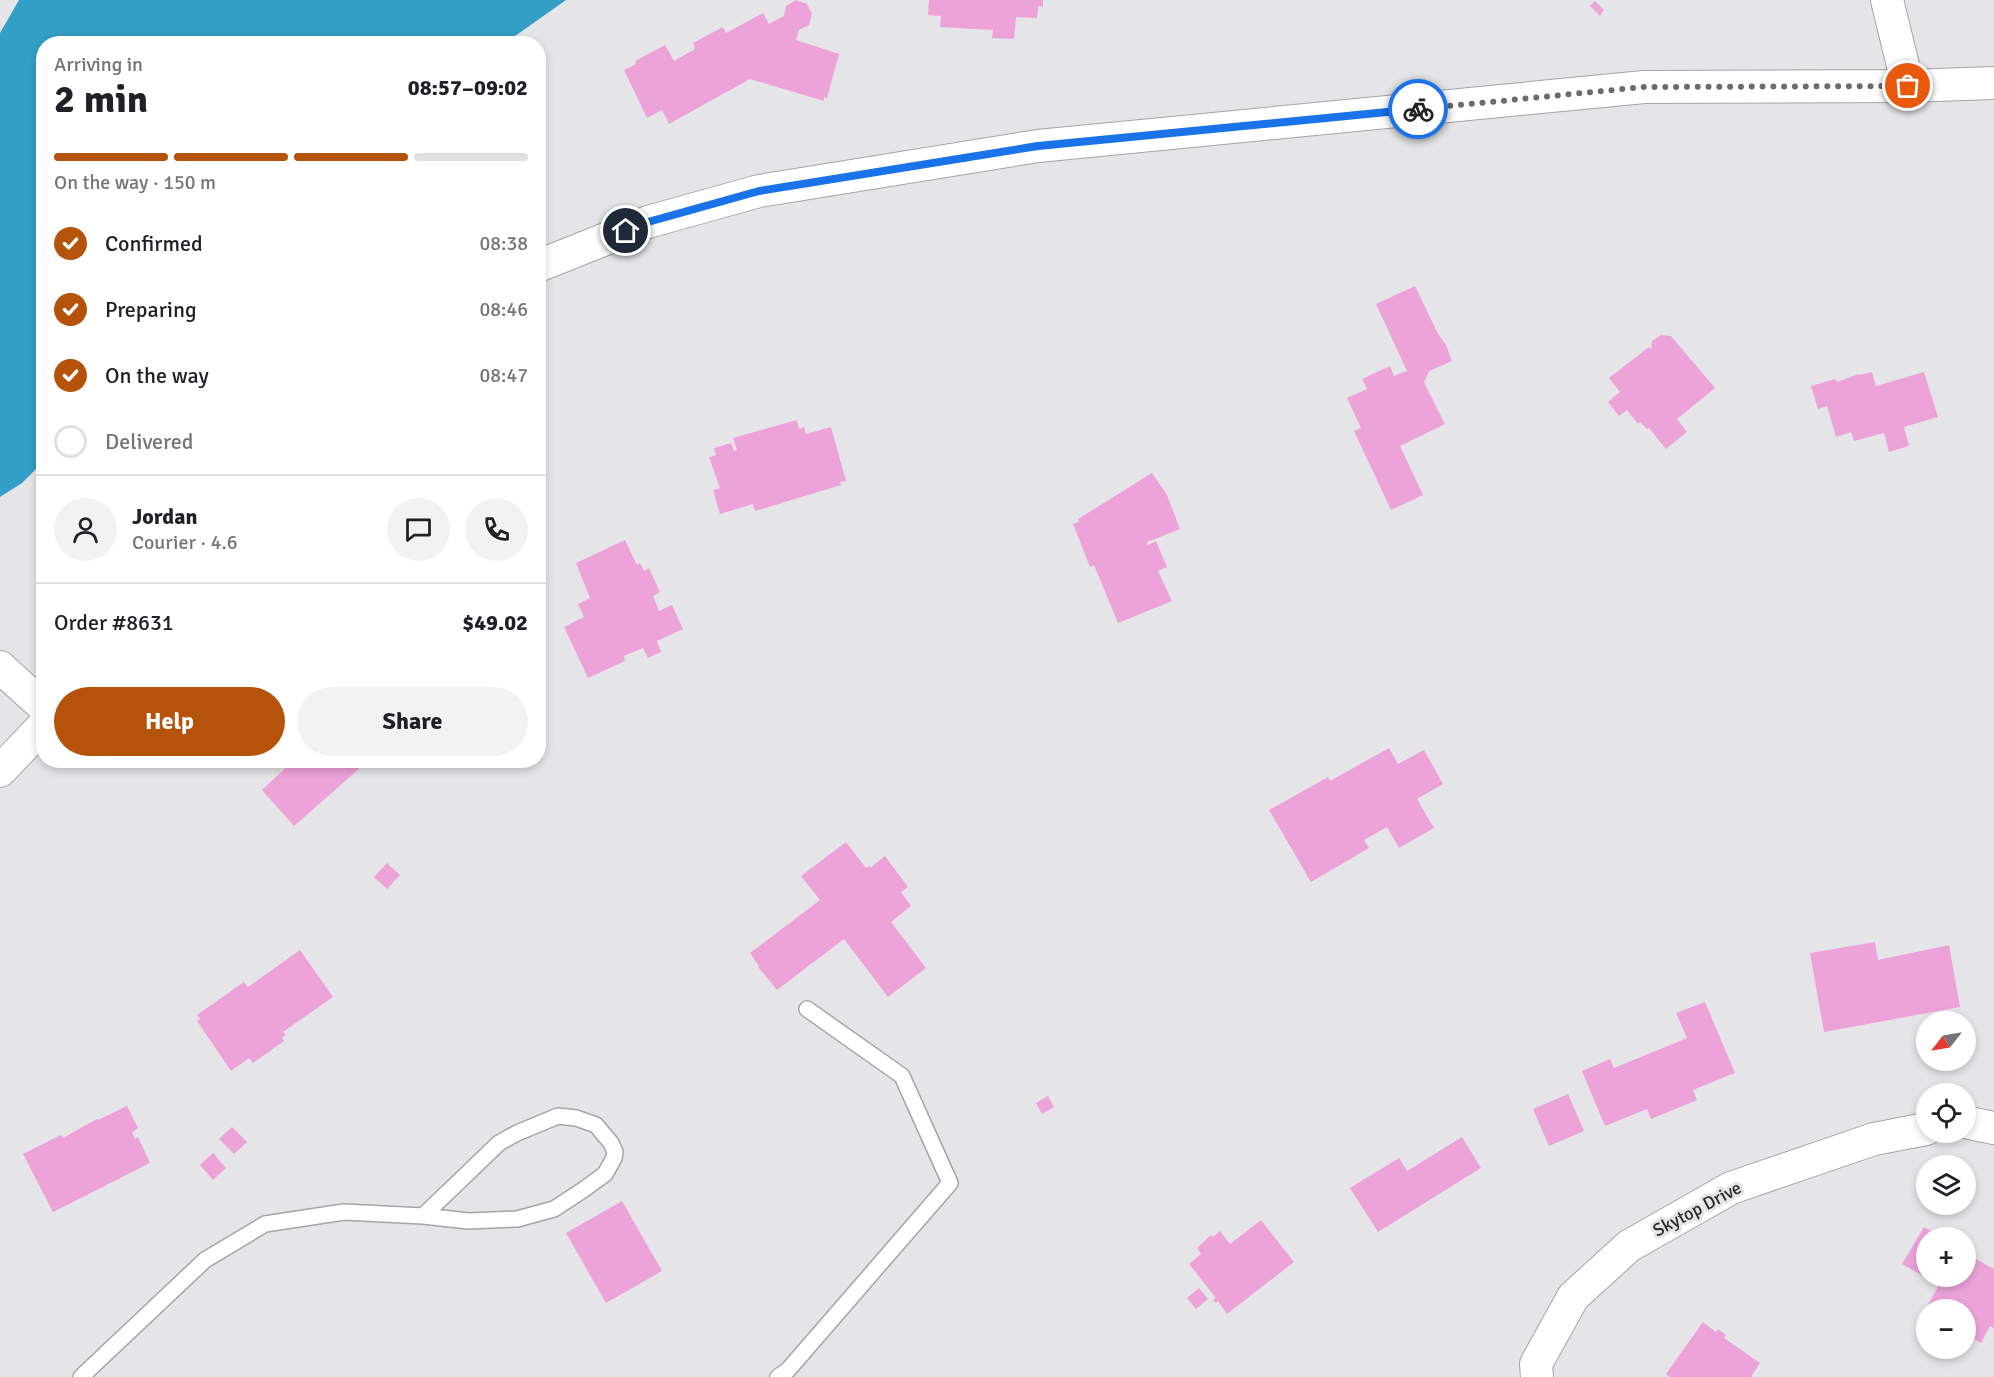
<!DOCTYPE html>
<html lang="en">
<head>
<meta charset="utf-8">
<style>
	:root { --surface:#fff; --page:#f2f2f2; --text:#202124; --muted:#757577; --line:#e0e0e0; --accent:#b45309 }
	body { margin:0; font-family:Signika,sans-serif; background:var(--page); color:var(--text); height:100vh; display:flex; flex-direction:column; font-size:22px; white-space:nowrap }
	* { box-sizing:border-box; margin:0 }
	p { font-size:20px; color:var(--muted) }
	.icon { flex:none; width:33px; height:33px; fill:none; stroke:currentColor; stroke-width:2; stroke-linecap:round; stroke-linejoin:round }
	.map { position:relative; flex:1; overflow:hidden }
	.sheet { position:absolute; left:36px; top:36px; width:510px; height:732px; display:flex; flex-direction:column; background:var(--surface); border-radius:24px; box-shadow:0 3px 9px #0003 }
	.sheet>* { flex:none }
	.needle { width:39px; rotate:239deg }
	.tools { position:absolute; left:1916px; top:1011px; display:grid; gap:12px }
	.tools a { display:grid; place-items:center; width:60px; height:60px; border-radius:50%; background:var(--surface); box-shadow:0 3px 9px #0003; font-size:30px }
	.pin { position:absolute; display:grid; place-items:center; width:51px; height:51px; color:#fff; margin:-26px; border:3px solid #fff; border-radius:50%; box-shadow:0 2px 6px #0007 }
	.courier { position:absolute; display:grid; place-items:center; width:60px; height:60px; margin:-30px; border:4px solid #1a73e8; border-radius:50%; background:#fff; color:#222; box-shadow:0 2px 8px #0007 }
	.summary em { font-style:normal; font-weight:800 }
	.summary div { display:flex; flex-direction:column-reverse }
	.summary { display:flex; align-items:center; justify-content:space-between; height:102px; padding:0 18px }
	h1 { font-size:39px; font-weight:800; line-height:45px }
	.bar { display:grid; grid-template-columns:repeat(4,1fr); gap:9px 6px; align-content:center; height:72px; padding:0 18px }
	.bar i { height:8px; border-radius:4px; background:var(--line) }
	.bar .selected { background:var(--accent) }
	.bar p { grid-column:span 4 }
	.line { display:flex; align-items:center; gap:15px; padding:0 18px; border-top:2px solid var(--line) }
	.line div { flex:1 }
	.round { display:grid; place-items:center; flex:none; width:63px; height:63px; border-radius:32px; background:var(--page) }
	ol { padding:0 18px; list-style:none }
	li { display:flex; align-items:center; gap:18px; height:66px }
	li p { margin-inline-start:auto }
	li .icon { padding:6px; border-radius:50%; background:var(--accent); color:#fff; stroke-width:4 }
	li:last-child { color:var(--muted) }
	li i { width:33px; height:33px; border:3px solid var(--line); border-radius:50% }
	.action { display:flex; gap:12px; margin-top:auto; padding:12px 18px }
	.action a { flex:1; height:69px; border-radius:36px; background:var(--accent); color:#fff; font-size:24px; font-weight:800; line-height:69px; text-align:center }
	.action a+a { background:var(--page); color:var(--text) }
	.map>svg:first-child { display:block }
	.water { fill:#339ec6 }
	.building { fill:#eda3da }
	.lines { fill:none; stroke-linecap:round; stroke-linejoin:round }
	.lane-casing { stroke:#a5a5a7; stroke-width:18 }
	.street-casing { stroke:#a5a5a7; stroke-width:34 }
	.lane { stroke:#fff; stroke-width:15 }
	.street { stroke:#fff; stroke-width:32 }
	.done { stroke:#6b6b6c; stroke-width:6; stroke-dasharray:0 10.8 }
	.route { stroke:#1a73e8; stroke-width:8 }
	.labels { text-anchor:middle; stroke-width:6; stroke-linejoin:round; paint-order:stroke }
	.street-label { font-size:18px; fill:#29292a; stroke:#e5e5e7 }
</style>
</head>
<body>
<div class="map">
<svg width="1994" height="1377" viewBox="0 0 1994 1377">
	<rect width="100%" height="100%" fill="#e5e5e7"/>
	<!-- water -->
	<polygon class="water" points="19,0 566,0 505,43 44,44 43,462 22,483 0,497 0,33"/>
	<!-- building -->
	<g class="building">
		<polygon points="796,0 807,4 812,14 809,25 799,30 796,40 839,54 827,98 824,97 824,101 750,79 669,124 662,110 647,118 624,70 636,64 635,61 665,45 674,61 695,49 693,43 723,27 726,33 763,13 769,24 784,16 786,6"/>
		<polygon points="929,0 1043,0 1043,7 1038,6 1037,18 1016,17 1014,39 992,38 993,30 940,27 941,16 928,15"/>
		<polygon points="1595,1 1604,10 1600,16 1590,6"/>
		<polygon points="1415,286 1437,332 1446,345 1452,361 1429,371 1424,382 1445,424 1400,446 1423,495 1391,510 1354,431 1361,428 1347,398 1367,389 1362,379 1390,366 1394,376 1407,371 1376,304"/>
		<polygon points="1661,335 1671,336 1715,388 1677,419 1687,432 1666,449 1649,428 1647,429 1640,422 1638,424 1627,410 1619,416 1608,402 1620,392 1609,378 1649,347 1651,350 1652,341"/>
		<polygon points="1872,372 1876,386 1924,372 1938,417 1904,427 1909,446 1889,452 1884,433 1854,441 1851,432 1836,437 1827,406 1818,409 1811,386 1835,379 1837,382 1859,374 1859,375"/>
		<polygon points="797,420 799,429 804,427 806,434 831,427 846,481 840,482 841,485 755,511 753,504 720,514 713,490 720,488 709,457 716,455 714,448 731,443 734,451 737,450 733,438"/>
		<polygon points="1152,473 1167,495 1180,529 1147,542 1148,545 1156,541 1167,567 1158,571 1172,601 1118,623 1094,565 1090,567 1073,524 1079,522 1078,519"/>
		<polygon points="625,540 637,565 640,563 644,571 649,568 660,592 653,596 659,611 672,605 683,629 657,641 661,652 648,658 643,648 624,656 625,661 588,678 564,627 584,617 578,604 590,598 576,563"/>
		<polygon points="1389,748 1398,764 1424,750 1443,784 1417,799 1434,828 1399,848 1387,827 1364,840 1369,848 1311,882 1269,810 1328,777 1330,781"/>
		<polygon points="294,760 369,760 294,826 262,790"/>
		<polygon points="846,842 866,868 869,866 870,868 885,856 908,887 901,892 911,906 891,922 926,968 888,997 844,939 777,990 758,967 759,966 750,953 820,900 801,876"/>
		<polygon points="387,863 400,875 387,889 374,877"/>
		<polygon points="1875,942 1878,960 1949,945 1960,1007 1824,1032 1810,953"/>
		<polygon points="300,950 333,997 283,1032 286,1035 282,1037 284,1041 253,1063 249,1058 231,1071 197,1021 200,1019 197,1015 244,982 248,987"/>
		<polygon points="1705,1002 1735,1073 1693,1090 1697,1100 1651,1119 1647,1109 1605,1126 1582,1071 1610,1059 1614,1068 1687,1038 1676,1013"/>
		<polygon points="1568,1094 1584,1131 1549,1146 1533,1109"/>
		<polygon points="1048,1096 1054,1107 1042,1114 1036,1103"/>
		<polygon points="127,1106 138,1128 132,1132 135,1139 138,1137 150,1163 53,1212 23,1154 61,1135 63,1138 97,1119 98,1120"/>
		<polygon points="232,1127 247,1142 234,1154 219,1139"/>
		<polygon points="1462,1137 1481,1168 1378,1232 1350,1188 1399,1158 1407,1171"/>
		<polygon points="213,1153 226,1168 213,1180 200,1165"/>
		<polygon points="622,1201 662,1271 606,1303 566,1233"/>
		<polygon points="1261,1220 1294,1262 1227,1314 1218,1301 1216,1303 1213,1300 1216,1298 1189,1264 1201,1254 1197,1248 1211,1235 1213,1237 1220,1231 1230,1244"/>
		<polygon points="1924,1227 1943,1238 1926,1238 1926,1276 1965,1276 1965,1253 1994,1269 1994,1328 1990,1326 1981,1343 1965,1334 1965,1310 1925,1310 1939,1285 1902,1264"/>
		<polygon points="1199,1288 1208,1299 1196,1309 1187,1298"/>
		<polygon points="1703,1322 1716,1332 1718,1329 1726,1335 1724,1338 1760,1363 1751,1377 1670,1377 1666,1374"/>
	</g>
	<g class="lines">
		<defs>
			<g id="lane">
				<polyline points="81,1377 205,1260 265,1224 344,1212 423,1216 468,1221 517,1219 554,1209 583,1190 605,1174 614,1158 615,1152 611,1143 596,1125 576,1118 558,1116 517,1133 499,1143 423,1216"/>
				<polyline points="778,1377 788,1370 950,1183 902,1076 807,1009"/>
			</g>
			<g id="street">
				<polyline points="1887,0 1908,86"/>
				<polyline points="538,266 648,222 759,191 1038,146 1644,87 1908,86 1994,83"/>
				<polyline points="0,667 44,707"/>
				<polyline points="0,771 44,725"/>
				<polyline points="1965,1122 1994,1128"/>
				<polyline points="1537,1377 1536,1364 1573,1297 1629,1246 1731,1188 1874,1139 1926,1129"/>
			</g>
		</defs>
		<!-- lane casing -->
		<use href="#lane" class="lane-casing"/>
		<!-- street casing -->
		<use href="#street" class="street-casing"/>
		<!-- lane -->
		<use href="#lane" class="lane"/>
		<!-- street -->
		<use href="#street" class="street"/>
	</g>
	<g class="lines">
		<!-- done -->
		<polyline class="done" points="1418,109 1644,87 1908,86"/>
		<!-- route -->
		<polyline class="route" points="626,231 648,222 759,191 1038,146 1418,109"/>
	</g>
	<g class="labels">
		<!-- street labels -->
		<g class="street-label">
			<text transform="translate(1697 1209) rotate(-28)" y="6">Skytop Drive</text>
		</g>
	</g>
</svg>
<div class="tools">
<a><svg class="needle" viewBox="-14 -14 28 28"><path d="M0-13l5 13h-10z" fill="#e53935"/><path d="M0 13l5-13h-10z" fill="#757577"/></svg></a>
<a><svg class="icon" aria-label="locate" viewBox="0 0 24 24"><circle cx="12" cy="12" r="6"/><path d="M12 2v4M12 18v4M2 12h4M18 12h4"/></svg></a>
<a><svg class="icon" aria-label="layers" viewBox="0 0 24 24"><path d="M12 4l9 5-9 5-9-5zM3 14l9 5 9-5"/></svg></a>
<a>+</a>
<a>−</a>
</div>
<div class="pin" style="left:1908px;top:86px;background:#ea580c"><svg class="icon" aria-label="bag" viewBox="0 0 24 24"><path d="M5 8h14l-1 12H6zM9 8a3 3 0 0 1 6 0"/></svg></div>
<div class="pin" style="left:626px;top:231px;background:#1f2937"><svg class="icon" aria-label="home" viewBox="0 0 24 24"><path d="M3 11l9-7 9 7M6 9v11h12V9"/></svg></div>
<div class="courier" style="left:1418px;top:109px"><svg class="icon" aria-label="bike" viewBox="0 0 24 24"><circle cx="6" cy="16" r="4"/><circle cx="18" cy="16" r="4"/><path d="M6 16l4-8h5l3 8M10 8l3 8H6M13 5h3"/></svg></div>
<section class="sheet">
<div class="summary"><div><h1>2 min</h1><p>Arriving in</p></div><em>08:57–09:02</em></div>
<div class="bar"><i class="selected"></i><i class="selected"></i><i class="selected"></i><i></i><p>On the way · 150 m</p></div>
<ol>
<li><svg class="icon" aria-label="check" viewBox="0 0 24 24"><path d="M5 12l5 5 9-10"/></svg>Confirmed<p>08:38</p></li>
<li><svg class="icon" aria-label="check" viewBox="0 0 24 24"><path d="M5 12l5 5 9-10"/></svg>Preparing<p>08:46</p></li>
<li><svg class="icon" aria-label="check" viewBox="0 0 24 24"><path d="M5 12l5 5 9-10"/></svg>On the way<p>08:47</p></li>
<li><i></i>Delivered</li>
</ol>
<div class="line" style="height:108px"><a class="round"><svg class="icon" aria-label="person" viewBox="0 0 24 24"><circle cx="12" cy="8" r="4"/><path d="M4 21q1-7 8-7t8 7"/></svg></a><div><b>Jordan</b><p>Courier · 4.6</p></div><a class="round"><svg class="icon" aria-label="chat" viewBox="0 0 24 24"><path d="M4 5h16v11H9l-5 4z"/></svg></a><a class="round"><svg class="icon" aria-label="phone" viewBox="0 0 24 24"><path d="M5 4h4l2 5-3 2q2 4 5 5l2-3 5 2v4C11 20 4 13 5 4z"/></svg></a></div>
<div class="line" style="height:78px"><div>Order #8631</div><b>$49.02</b></div>
<div class="action"><a>Help</a><a>Share</a></div>
</section>
</div>
</body>
</html>
